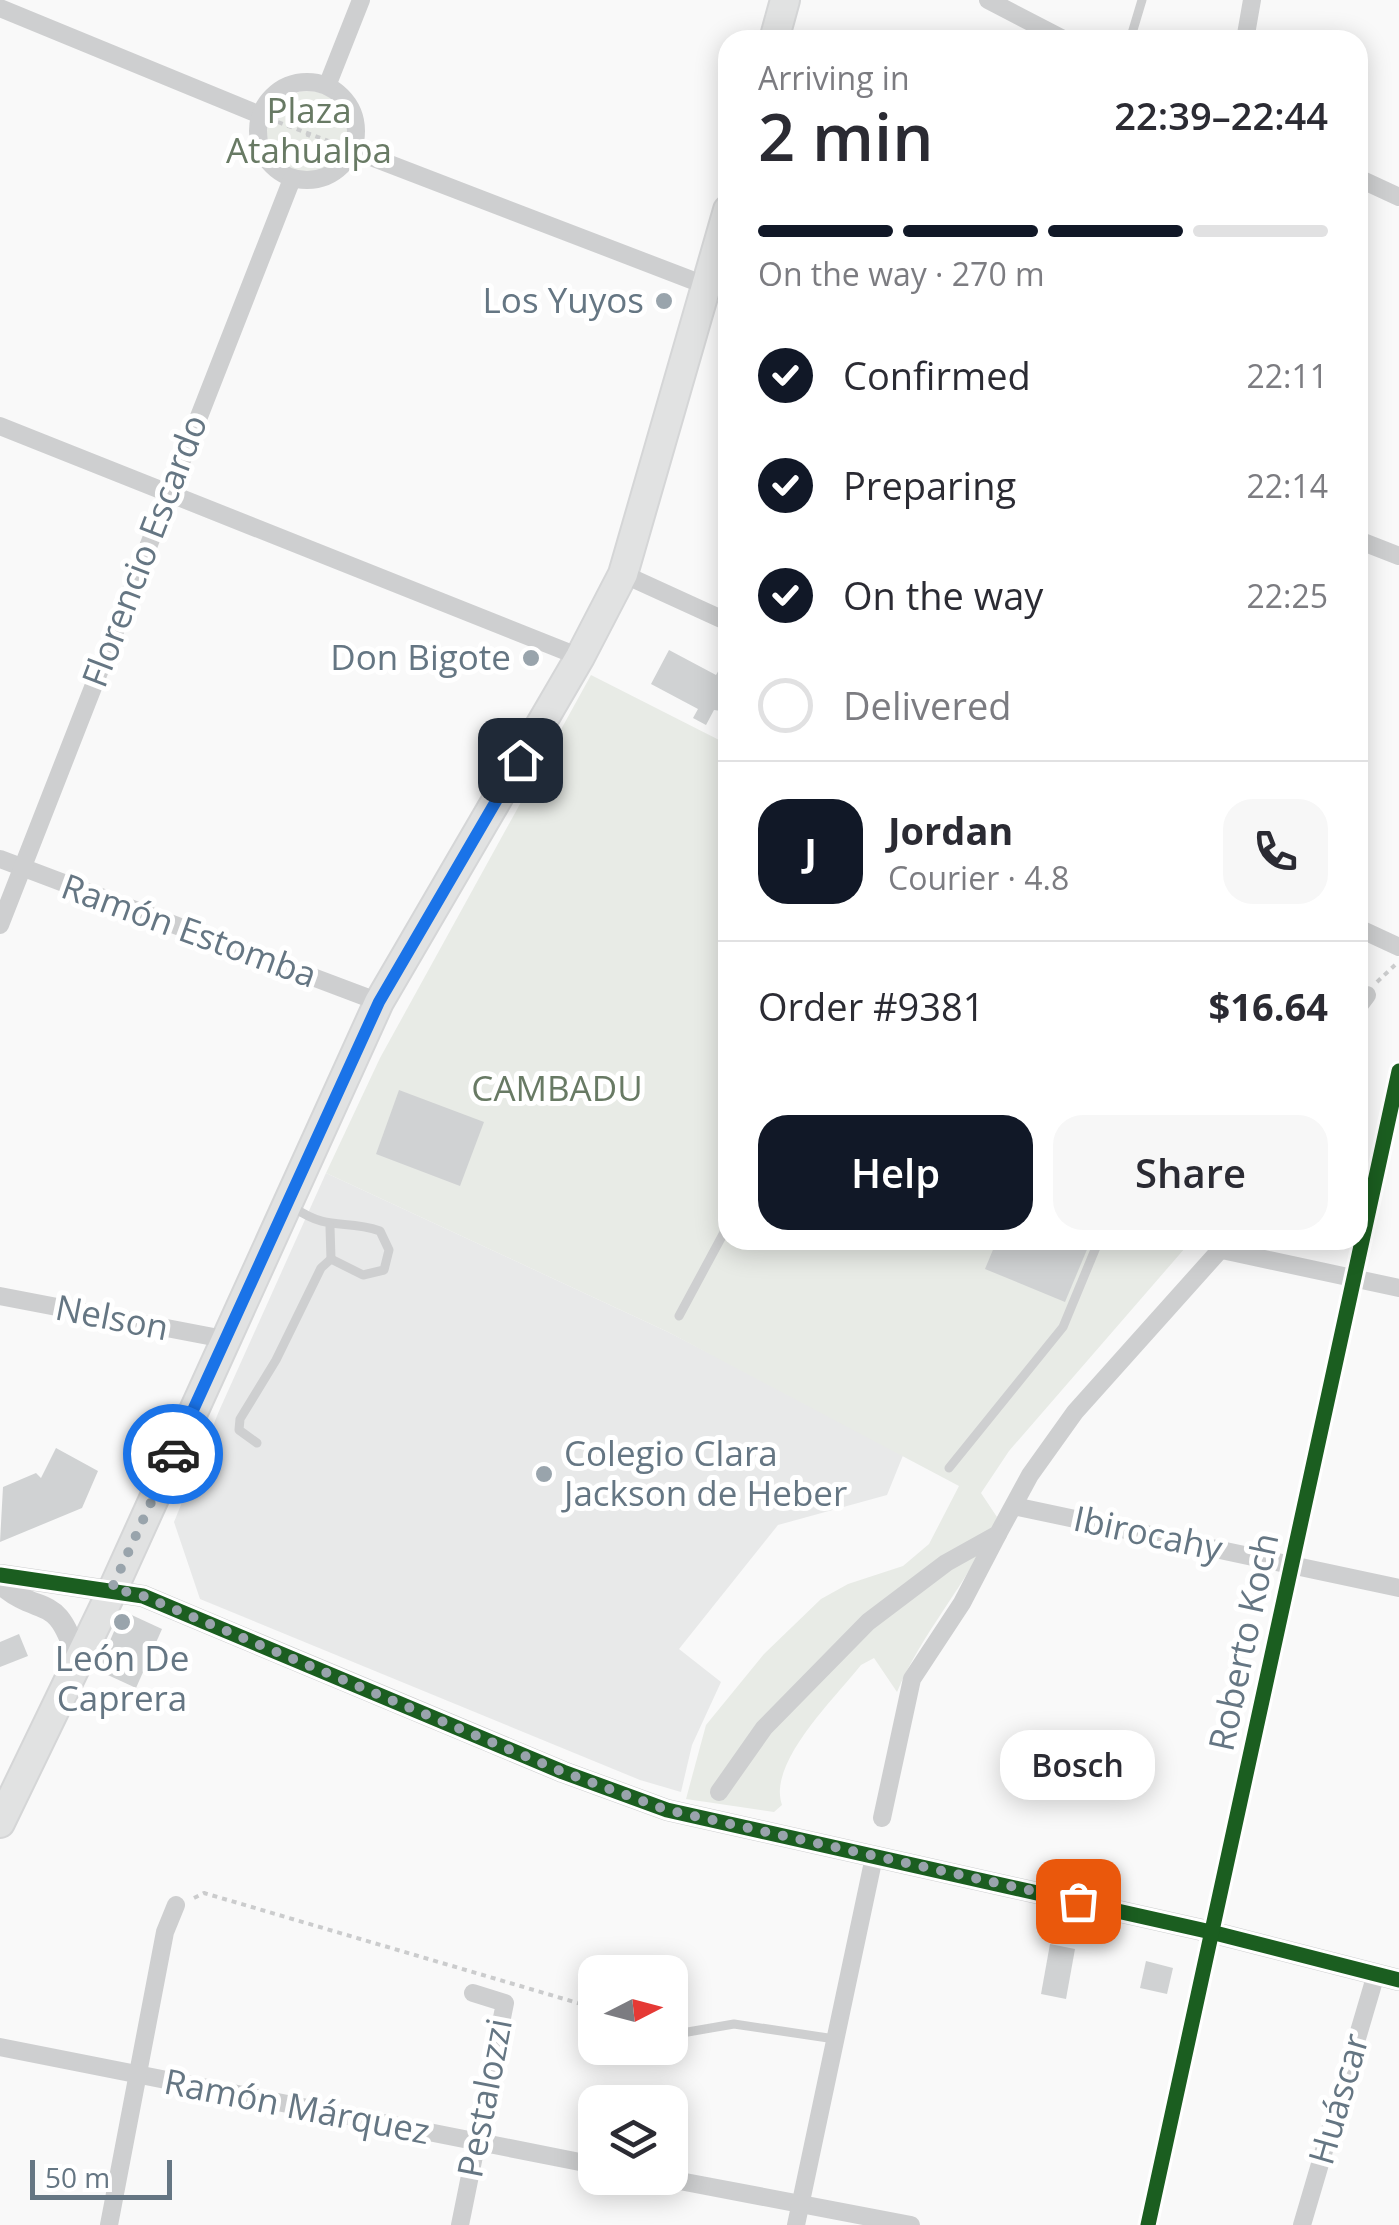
<!DOCTYPE html>
<html lang="en">
<head>
<meta charset="utf-8">
<style>
	:root { --surface:#fff; --page:#f7f7f7; --text:#2b2b33; --muted:#7c7c81; --line:#e1e1e2; --accent:#111827 }
	body { margin:0; font-family:"Open Sans",sans-serif; background:var(--page); color:var(--text); height:100vh; display:flex; flex-direction:column; font-size:38px; white-space:nowrap }
	* { box-sizing:border-box; margin:0 }
	p { font-size:32px; color:var(--muted) }
	.icon { flex:none; width:55px; height:55px; fill:none; stroke:currentColor; stroke-width:2; stroke-linecap:round; stroke-linejoin:round }
	.map { position:relative; flex:1; overflow:hidden }
	.sheet { position:absolute; left:718px; top:30px; width:650px; height:1220px; display:flex; flex-direction:column; background:var(--surface); border-radius:30px; box-shadow:0 5px 25px #0003 }
	.sheet>* { flex:none }
	.needle { width:65px; rotate:84deg }
	.tools { position:absolute; left:578px; top:1955px; display:grid; gap:20px }
	.tools a { display:grid; place-items:center; width:110px; height:110px; border-radius:20px; background:var(--surface); box-shadow:0 5px 25px #0003; font-size:50px }
	.scale { position:absolute; left:30px; bottom:25px; width:142px; box-sizing:border-box; padding-left:10px; border:5px solid #657683; border-top:0; font-size:28px; line-height:35px; white-space:nowrap; color:#657683; -webkit-text-stroke:8px #fff; paint-order:stroke }
	.pin { position:absolute; display:grid; place-items:center; width:85px; height:85px; color:#fff; margin:-42px; border-radius:20px; box-shadow:0 5px 15px #0006 }
	.courier { position:absolute; display:grid; place-items:center; width:100px; height:100px; margin:-50px; border:8px solid #1a73e8; border-radius:50%; background:#fff; color:#222; box-shadow:0 2px 12px #0007 }
	.bubble { position:absolute; height:70px; border-radius:30px; background:var(--surface); box-shadow:0 5px 25px #0003; font-size:32px; font-weight:600; line-height:70px; text-align:center }
	.head em { font-style:normal; font-weight:600 }
	.head div { display:flex; flex-direction:column-reverse }
	.head { display:flex; align-items:center; justify-content:space-between; height:170px; padding:0 40px }
	h1 { font-size:65px; font-weight:600; line-height:75px }
	.bar { display:grid; grid-template-columns:repeat(4,1fr); gap:15px 10px; align-content:center; height:120px; padding:0 40px }
	.bar i { height:12px; border-radius:8px; background:var(--line) }
	.bar .selected { background:var(--accent) }
	.bar p { grid-column:span 4 }
	.line { display:flex; align-items:center; gap:25px; padding:0 40px; border-top:2px solid var(--line) }
	.line div { flex:1 }
	.round { display:grid; place-items:center; flex:none; width:105px; height:105px; border-radius:30px; background:var(--page) }
	ol { padding:0 40px; list-style:none }
	li { display:flex; align-items:center; gap:30px; height:110px }
	li p { margin-inline-start:auto }
	li .icon { padding:10px; border-radius:50%; background:var(--accent); color:#fff; stroke-width:4 }
	li:last-child { color:var(--muted) }
	li i { width:55px; height:55px; border:5px solid var(--line); border-radius:50% }
	.cta { display:flex; gap:20px; margin-top:auto; padding:20px 40px }
	.cta a { flex:1; height:115px; border-radius:30px; background:var(--accent); color:#fff; font-size:40px; font-weight:600; line-height:115px; text-align:center }
	.cta a+a { background:var(--page); color:var(--text) }
	.map>svg:first-child { display:block }
	.built { fill:#e8e9e9 }
	.green { fill:#e8ebe6 }
	.building { fill:#d0d2d3 }
	.lines { fill:none; stroke-linecap:round; stroke-linejoin:round }
	.secondary-casing { stroke:#d5d6d7; stroke-width:32 }
	.path { stroke:#cbcccd; stroke-width:4; stroke-dasharray:5 5; stroke-linecap:butt }
	.service { stroke:#cecfd0; stroke-width:9 }
	.minor { stroke:#cecfd0; stroke-width:18 }
	.tertiary { stroke:#cecfd0; stroke-width:22 }
	.secondary { stroke:#e1e2e2; stroke-width:28 }
	.cycleway-casing { stroke:#fff; stroke-width:21 }
	.cycleway { stroke:#1b5e20; stroke-width:15 }
	.done { stroke:#99a4ac; stroke-width:10; stroke-dasharray:0 18 }
	.route { stroke:#1a73e8; stroke-width:12 }
	.poi-dot { fill:#99a4ac; stroke:#fff; stroke-width:4 }
	.labels { text-anchor:middle; stroke-width:10; stroke-linejoin:round; paint-order:stroke }
	.park-label { font-size:35px; fill:#687a64; stroke:#fff }
	.poi-label { font-size:35px; fill:#657683; stroke:#fff; text-anchor:end }
	.street-label { font-size:35px; fill:#657683; stroke:#fff }
</style>
</head>
<body>
<div class="map">
<svg width="1399" height="2225" viewBox="0 0 1399 2225">
	<rect width="100%" height="100%" fill="#f9f9f9"/>
	<!-- built -->
	<polygon class="built" points="326,1173 668,1332 904,1453 887,1495 778,1525 679,1649 721,1682 692,1745 681,1792 640,1780 200,1599 174,1522 219,1411"/>
	<!-- green -->
	<g class="green">
		<circle cx="308" cy="132" r="41"/>
		<path d="M591 675 727 744 728 1240H1192L1009 1451 981 1493 997 1517C971 1580 923 1630 897 1692L874 1658 861 1665C835 1698 767 1763 782 1805L774 1812 686 1799 706 1725 764 1654 821 1599 848 1584 903 1566 929 1544 959 1486 668 1332 326 1173 380 1058Z"/>
	</g>
	<!-- building -->
	<g class="building">
		<polygon points="669,650 716,675 720,668 728,672 728,712 714,710 706,725 693,718 698,709 651,684"/>
		<polygon points="399,1090 484,1122 460,1186 376,1154"/>
		<polygon points="997,1240 1091,1240 1065,1302 985,1269"/>
		<polygon points="56,1448 98,1471 82,1508 0,1542 3,1487 36,1473 41,1478"/>
		<polygon points="123,1611 162,1629 136,1688 97,1670"/>
		<polygon points="19,1634 28,1656 0,1667 0,1642"/>
		<polygon points="1050,1944 1075,1949 1066,1999 1041,1994"/>
		<polygon points="1146,1961 1173,1968 1167,1994 1140,1988"/>
	</g>
	<g class="lines">
		<defs>
			<g id="secondary">
				<polyline points="774,40 785,0"/>
				<polyline points="0,1823 113,1589 379,1002 580,657 623,574 728,210"/>
			</g>
		</defs>
		<!-- secondary casing -->
		<use href="#secondary" class="secondary-casing"/>
		<!-- path -->
		<g class="path">
			<polyline points="278,122 339,145"/>
			<polyline points="297,165 320,104"/>
			<polyline points="1377,982 1395,965"/>
			<polyline points="194,1898 204,1893 595,2008"/>
		</g>
		<!-- service -->
		<g class="service">
			<polyline points="1130,40 1142,0"/>
			<path d="M293 1207C331 1233 344 1218 380 1231L389 1250 384 1270 363 1275 331 1259"/>
			<polyline points="330,1227 331,1259"/>
			<polyline points="679,1316 728,1225"/>
			<polyline points="257,1443 239,1430 240,1419 276,1360 321,1268 331,1259"/>
			<polyline points="949,1468 1063,1327 1099,1240"/>
			<polyline points="670,2030 682,2033 734,2024 835,2039"/>
		</g>
		<!-- minor -->
		<g class="minor">
			<polyline points="988,0 1065,40"/>
			<polyline points="0,8 260,115"/>
			<polyline points="1245,40 1252,0"/>
			<circle cx="307" cy="131" r="49"/>
			<polyline points="327,86 361,0"/>
			<polyline points="353,150 728,294"/>
			<polyline points="1358,178 1399,197"/>
			<polyline points="0,426 580,657"/>
			<polyline points="1358,540 1399,556"/>
			<polyline points="623,574 728,622"/>
			<polyline points="0,859 379,1002"/>
			<polyline points="0,925 292,179"/>
			<polyline points="1358,928 1399,947"/>
			<polyline points="1358,1007 1367,995"/>
			<polyline points="1222,1250 1399,1288"/>
			<polyline points="0,1296 224,1339"/>
			<polyline points="1014,1506 1399,1588"/>
			<polyline points="719,1792 764,1728 868,1622 946,1563 998,1534 1030,1475 1075,1412 1229,1240"/>
			<polyline points="882,1818 912,1679 962,1603 998,1534"/>
			<polyline points="0,2047 595,2165"/>
			<polyline points="664,2178 911,2225"/>
			<polyline points="109,2225 165,1932 176,1905"/>
			<polyline points="460,2225 505,2003 473,1993"/>
			<polyline points="796,2225 874,1857"/>
			<polyline points="1148,2225 1399,1071"/>
			<polyline points="1302,2225 1376,1974"/>
		</g>
		<!-- tertiary -->
		<g class="tertiary">
			<polyline points="0,1575 143,1596 563,1772 667,1810 1211,1932 1399,1980"/>
			<path d="M0 1583C42 1620 56 1588 78 1661"/>
		</g>
		<!-- secondary -->
		<use href="#secondary" class="secondary"/>
		<defs>
			<g id="cycleway">
				<polyline points="0,1575 143,1596 563,1772 667,1810 1211,1932 1399,1980"/>
				<polyline points="1148,2225 1399,1071"/>
			</g>
		</defs>
		<!-- cycleway casing -->
		<use href="#cycleway" class="cycleway-casing"/>
		<!-- cycleway -->
		<use href="#cycleway" class="cycleway"/>
	</g>
	<g class="lines">
		<!-- done -->
		<polyline class="done" points="173,1454 112,1588 143,1596 563,1772 667,1810 1078,1901"/>
		<!-- route -->
		<polyline class="route" points="173,1454 379,1002 520,760"/>
	</g>
	<!-- markers -->
	<g class="poi-dot">
		<circle cx="664" cy="301" r="10"/>
		<circle cx="531" cy="658" r="10"/>
		<circle cx="544" cy="1474" r="10"/>
		<circle cx="122" cy="1622" r="10"/>
	</g>
	<g class="labels">
		<!-- park labels -->
		<g class="park-label">
			<text x="309" y="123">Plaza<tspan x="309" dy="40">Atahualpa</tspan></text>
			<text x="557" y="1101">CAMBADU</text>
		</g>
		<!-- poi labels -->
		<g class="poi-label">
			<text x="644" y="313">Los Yuyos</text>
			<text x="511" y="670">Don Bigote</text>
			<text x="564" y="1466" text-anchor="start">Colegio Clara<tspan x="564" dy="40">Jackson de Heber</tspan></text>
			<text x="122" y="1671" text-anchor="middle">León De<tspan x="122" dy="40">Caprera</tspan></text>
		</g>
		<!-- street labels -->
		<g class="street-label">
			<text transform="translate(145 551) rotate(-69)" y="12">Florencio Escardo</text>
			<text transform="translate(189 931) rotate(20)" y="12">Ramón Estomba</text>
			<text transform="translate(112 1318) rotate(11)" y="12">Nelson</text>
			<text transform="translate(1148 1534) rotate(12)" y="12">Ibirocahy</text>
			<text transform="translate(1244 1642) rotate(-78)" y="12">Roberto Koch</text>
			<text transform="translate(485 2098) rotate(-79)" y="12">Pestalozzi</text>
			<text transform="translate(1339 2099) rotate(-74)" y="12">Huáscar</text>
			<text transform="translate(297 2107) rotate(11)" y="12">Ramón Márquez</text>
		</g>
	</g>
</svg>
<div class="tools">
<a><svg class="needle" viewBox="-14 -14 28 28"><path d="M0-13l5 13h-10z" fill="#e53935"/><path d="M0 13l5-13h-10z" fill="#7c7c81"/></svg></a>
<a><svg class="icon" aria-label="layers" viewBox="0 0 24 24"><path d="M12 4l9 5-9 5-9-5zM3 14l9 5 9-5"/></svg></a>
</div>
<div class="scale">50 m</div>
<div class="pin" style="left:1078px;top:1901px;background:#ea580c"><svg class="icon" aria-label="bag" viewBox="0 0 24 24"><path d="M5 8h14l-1 12H6zM9 8a3 3 0 0 1 6 0"/></svg></div>
<div class="pin" style="left:520px;top:760px;background:#1f2937"><svg class="icon" aria-label="home" viewBox="0 0 24 24"><path d="M3 11l9-7 9 7M6 9v11h12V9"/></svg></div>
<div class="courier" style="left:173px;top:1454px"><svg class="icon" aria-label="car" viewBox="0 0 24 24"><path d="M5 17H2v-5l4-1 3-4h7l3 4 3 1v5h-3M9 17h6M6 11h13"/><circle cx="7" cy="17" r="2"/><circle cx="17" cy="17" r="2"/></svg></div>
<div class="bubble" style="left:1000px;top:1730px;width:155px">Bosch</div>
<section class="sheet">
<div class="head"><div><h1>2 min</h1><p>Arriving in</p></div><em>22:39–22:44</em></div>
<div class="bar"><i class="selected"></i><i class="selected"></i><i class="selected"></i><i></i><p>On the way · 270 m</p></div>
<ol>
<li><svg class="icon" aria-label="check" viewBox="0 0 24 24"><path d="M5 12l5 5 9-10"/></svg>Confirmed<p>22:11</p></li>
<li><svg class="icon" aria-label="check" viewBox="0 0 24 24"><path d="M5 12l5 5 9-10"/></svg>Preparing<p>22:14</p></li>
<li><svg class="icon" aria-label="check" viewBox="0 0 24 24"><path d="M5 12l5 5 9-10"/></svg>On the way<p>22:25</p></li>
<li><i></i>Delivered</li>
</ol>
<div class="line" style="height:180px"><b class="round" style="background:var(--accent);color:#fff">J</b><div><b>Jordan</b><p>Courier · 4.8</p></div><a class="round"><svg class="icon" aria-label="phone" viewBox="0 0 24 24"><path d="M5 4h4l2 5-3 2q2 4 5 5l2-3 5 2v4C11 20 4 13 5 4z"/></svg></a></div>
<div class="line" style="height:130px"><div>Order #9381</div><b>$16.64</b></div>
<div class="cta"><a>Help</a><a>Share</a></div>
</section>
</div>
</body>
</html>
